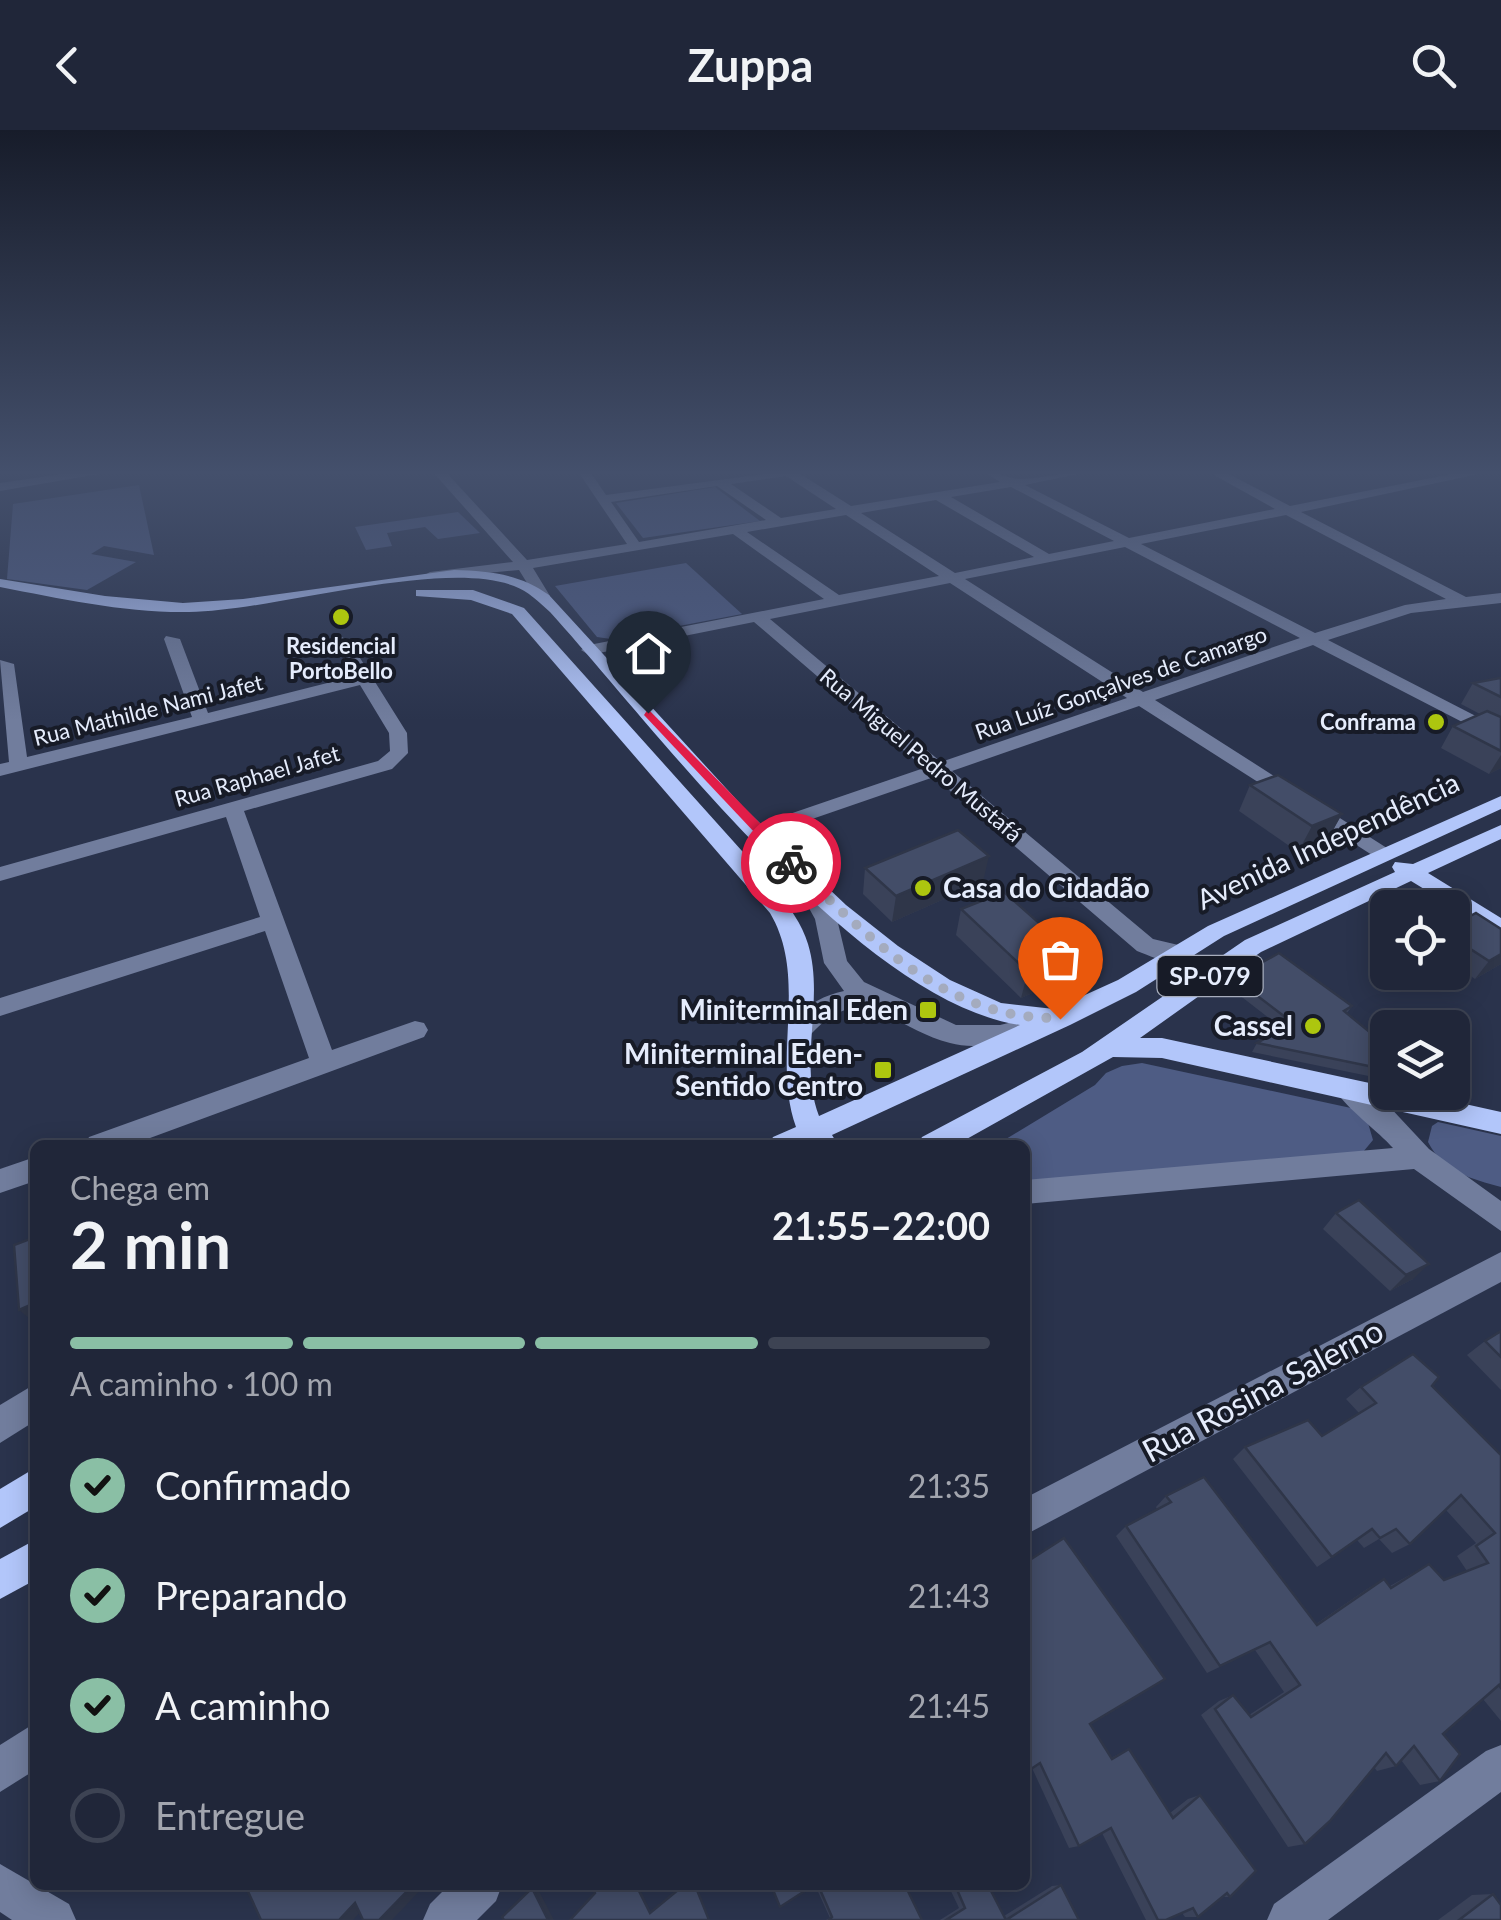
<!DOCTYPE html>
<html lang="pt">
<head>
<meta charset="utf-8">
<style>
	:root { --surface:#202639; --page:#2d3244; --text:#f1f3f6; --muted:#a2a5ae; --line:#3d4353; --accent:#8abfa5 }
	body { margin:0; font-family:Lato,sans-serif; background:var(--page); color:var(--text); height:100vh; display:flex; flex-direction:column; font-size:38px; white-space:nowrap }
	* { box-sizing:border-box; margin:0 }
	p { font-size:32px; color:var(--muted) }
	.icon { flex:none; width:55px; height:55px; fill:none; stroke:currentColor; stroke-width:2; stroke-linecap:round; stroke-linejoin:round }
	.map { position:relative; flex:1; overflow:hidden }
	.panel { position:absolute; left:30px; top:1010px; width:1000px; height:750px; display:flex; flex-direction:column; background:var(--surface); border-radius:15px; box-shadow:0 5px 25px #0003,0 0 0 2px var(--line) }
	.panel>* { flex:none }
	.controls { position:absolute; left:1370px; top:760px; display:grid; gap:20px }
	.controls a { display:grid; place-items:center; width:100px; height:100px; border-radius:15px; background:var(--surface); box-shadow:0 5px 25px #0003,0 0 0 2px var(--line); font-size:50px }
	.pin { position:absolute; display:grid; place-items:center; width:85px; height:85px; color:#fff; margin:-102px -42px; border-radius:50% 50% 50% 0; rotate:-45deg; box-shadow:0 0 10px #0007 }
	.pin .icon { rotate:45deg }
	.courier { position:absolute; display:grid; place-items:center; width:100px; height:100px; margin:-50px; border:8px solid #e11d48; border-radius:50%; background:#fff; color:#222; box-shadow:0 2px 12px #0007 }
	.headline em { font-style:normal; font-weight:700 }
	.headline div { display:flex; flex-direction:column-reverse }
	.headline { display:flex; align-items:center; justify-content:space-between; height:170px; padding:0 40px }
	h1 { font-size:65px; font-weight:700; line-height:75px }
	.bar { display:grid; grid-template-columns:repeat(4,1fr); gap:15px 10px; align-content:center; height:120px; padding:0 40px }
	.bar i { height:12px; border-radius:8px; background:var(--line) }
	.bar .selected { background:var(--accent) }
	.bar p { grid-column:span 4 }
	ol { padding:0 40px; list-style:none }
	li { display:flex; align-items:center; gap:30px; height:110px }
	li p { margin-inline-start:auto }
	li .icon { padding:10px; border-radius:50%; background:var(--accent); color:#111; stroke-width:4 }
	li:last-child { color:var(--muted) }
	li i { width:55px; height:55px; border:5px solid var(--line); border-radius:50% }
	header { display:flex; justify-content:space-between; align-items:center; height:130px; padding:0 40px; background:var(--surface); font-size:45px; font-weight:700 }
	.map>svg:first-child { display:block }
	.green { fill:#4e5c84 }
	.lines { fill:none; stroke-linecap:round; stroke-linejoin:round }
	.minor { fill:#717d9d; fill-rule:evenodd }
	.major { fill:#b2c6fa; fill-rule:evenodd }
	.wall { fill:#3a4259 }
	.shaded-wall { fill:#2f3649 }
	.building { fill:#434d68; stroke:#2f3649; stroke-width:2.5 }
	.route { fill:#e11d48 }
	.done { stroke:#a4abbe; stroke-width:10; stroke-dasharray:0 18 }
	.poi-dot { fill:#adc60f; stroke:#171b27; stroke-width:4 }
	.labels { text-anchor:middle; stroke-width:8; stroke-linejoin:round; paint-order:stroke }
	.far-poi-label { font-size:22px; font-weight:bold; fill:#e5ecfc; stroke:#171b27 }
	.far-street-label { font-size:22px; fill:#e5ecfc; stroke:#171b27 }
	.shield { fill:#171b27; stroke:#a7adbc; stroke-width:2.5 }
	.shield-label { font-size:25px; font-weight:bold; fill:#e5ecfc }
	.street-label { font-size:28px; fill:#e5ecfc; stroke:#171b27 }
	.poi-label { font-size:28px; font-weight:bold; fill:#e5ecfc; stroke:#171b27; text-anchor:end }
	.near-street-label { font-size:32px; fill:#e5ecfc; stroke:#171b27 }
</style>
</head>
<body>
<header><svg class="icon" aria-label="back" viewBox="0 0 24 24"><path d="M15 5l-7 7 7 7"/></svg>Zuppa<svg class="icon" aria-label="search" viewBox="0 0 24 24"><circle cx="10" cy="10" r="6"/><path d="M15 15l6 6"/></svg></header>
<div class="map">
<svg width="1501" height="1790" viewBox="0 0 1501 1790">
	<rect width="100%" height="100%" fill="#2a334c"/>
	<!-- green -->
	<g class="green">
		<polygon points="139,355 154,425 104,416 91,424 136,432 87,460 7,449 13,374"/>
		<polygon points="715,357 760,391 643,408 616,373"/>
		<polygon points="458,382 480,403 438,409 425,397 387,403 392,416 366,420 355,397"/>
		<polygon points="686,433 742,484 611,509 597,507 555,456"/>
		<polygon points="1142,933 1351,978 1368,993 1373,1010 1363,1022 1025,1052 1025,1015 996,1015 1095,955 1106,943 1122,936"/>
		<path d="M1438 992 1501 1006V1057C1472 1049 1443 1042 1428 1012L1432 996Z"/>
	</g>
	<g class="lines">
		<!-- minor -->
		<g class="minor">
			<polygon points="90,340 122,340 0,361 0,353"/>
			<path d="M431 340H444L527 430 627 414 577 340H589L606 365 794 340 851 376 1000 352 981 340C995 340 1000 346 1013 348 1028 352 1076 340 1097 340L1025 355 1129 408 1275 379 1205 340H1221L1290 376 1472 340H1497L1301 382 1466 467 1501 463V473L1411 483 1328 510 1501 599V612L1313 515 1155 570 1390 720 1394 725 1383 732 1139 576 952 641 1153 809 1191 818 1195 824C1180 840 1155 828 1137 821L934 647 786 698 770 709H756L753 705 772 690 924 638 754 492 589 525 581 520 589 515 824 469 733 404 533 438 550 466 542 471 537 469 519 440 425 449 423 446 430 442 513 432ZM786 346 836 379 781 388 731 354ZM717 356 766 390 639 412 611 372ZM1011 357 1114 411 1049 424 951 367ZM936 370 1034 427 955 443 861 383ZM846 385 939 446 839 465 747 402ZM1286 385 1446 469 1405 475 1315 503 1141 414ZM1125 417 1300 508 1143 562 965 449ZM950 453 1127 568 941 632 770 489Z"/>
			<polygon points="166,506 180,509 208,583 355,546 334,512 342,507 350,512 407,603 408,623 392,639 244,681 332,920 415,891 424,893 428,900 424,907 131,1015 85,1015 89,1007 309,928 265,801 0,886 0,868 260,787 226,687 0,751 0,737 378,631 390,621 389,603 360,555 0,646 0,634 9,632 0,530 14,534 27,627 192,587 164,509"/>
			<path d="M805 744 813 746 837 789 847 831 864 852 956 895H1000L1033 887 1042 889 1046 896 1042 903C1014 911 978 921 950 913 893 899 864 847 811 904H793L789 897C802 877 821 866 844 861L824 833 815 789 794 751Z"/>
			<path d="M1350 952 1386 973 1429 1019 1501 1071V1101L1414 1039 1025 1074V1050L1393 1018C1379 1002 1345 977 1337 962L1341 955Z"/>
			<polygon points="35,1027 35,1051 0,1063 0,1039"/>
			<polygon points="1501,1122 1501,1152 1025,1405 1025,1368"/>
			<polygon points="35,1254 35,1291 0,1313 0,1275"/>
			<polygon points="35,1593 35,1640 0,1662 0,1615"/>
			<polygon points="1501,1615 1501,1662 1328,1790 1267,1790 1274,1774 1486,1621"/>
			<polygon points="0,1734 69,1774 76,1790 12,1790 0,1782"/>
			<polygon points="449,1755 502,1755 496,1771 477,1790 423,1790 430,1774"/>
		</g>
		<!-- major -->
		<g class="major">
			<path d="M454 440C490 441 520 444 549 465L745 679 846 775 898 816 950 850 1001 873 1054 879 1118 850 1208 796 1501 666V679L1224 806 1136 862 1070 895 832 1005 838 1015H769L773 1007 796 997C771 927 809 849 770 783L512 484 471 470 416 466V460H473L524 478 777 760C789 777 802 794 808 814 825 870 798 931 819 986L1020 895C858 871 658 601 550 482 539 472 528 461 514 456 440 428 275 481 189 482 125 483 62 469 0 457V449L105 466 183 473 243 469Z"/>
			<polygon points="1501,695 1501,709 1428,743 1501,788 1501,806 1411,751 1261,822 1140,908 1162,908 1388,957 1388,962 1411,962 1501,982 1501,1004 1162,928 1113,927 956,1015 918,1015 922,1007 1082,922 1245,810 1395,742 1392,737 1395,732 1413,734"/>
			<polygon points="35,1338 35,1377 0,1398 0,1359"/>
			<polygon points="35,1410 35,1450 0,1469 0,1429"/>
		</g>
	</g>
	<!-- wall -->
	<g class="wall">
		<polygon points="1501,548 1501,638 1489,644 1441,618 1453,596 1480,584 1461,574 1473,553"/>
		<polygon points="1250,655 1342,684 1328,709 1298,722 1239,681"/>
		<polygon points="865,738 983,752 892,792 863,764"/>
		<polygon points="961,779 1073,823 1065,849 1021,868 956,805"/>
		<polygon points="1452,796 1501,799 1501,834 1475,849 1452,833"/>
		<polygon points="1234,848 1352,876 1347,883 1388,917 1388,950 1252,922 1257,913 1283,899 1229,857"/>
		<polygon points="1336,1083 1413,1149 1390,1161 1323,1099"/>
		<polygon points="1501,1201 1501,1260 1467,1225 1485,1211"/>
		<polygon points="1432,1256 1501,1325 1501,1591 1483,1569 1443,1604 1440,1651 1420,1655 1401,1630 1396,1636 1377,1641 1374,1637 1305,1714 1288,1717 1201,1585 1219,1571 1233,1565 1249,1585 1284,1562 1255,1520 1207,1543 1116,1406 1126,1396 1157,1379 1156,1377 1166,1366 1316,1494 1367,1459 1384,1449 1390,1456 1429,1434 1444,1450 1467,1441 1457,1426 1476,1413 1446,1380 1410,1414 1392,1423 1379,1409 1364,1418 1357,1410 1317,1437 1233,1329 1245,1317 1322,1306 1359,1283 1346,1269 1361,1257"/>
		<polygon points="1090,1594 1111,1628 1129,1619 1170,1683 1188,1669 1200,1665 1230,1767 1222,1767 1198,1787 1185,1787 1182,1783 1158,1790 1146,1790 1102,1703 1079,1716 1069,1718 1032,1638"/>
		<polygon points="815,1755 905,1755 922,1790 826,1790 830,1788"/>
		<polygon points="948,1755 988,1755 1004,1786 1052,1756 1061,1755 1079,1790 940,1790 959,1778"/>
		<polygon points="1493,1764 1501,1790 1438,1790 1472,1765"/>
	</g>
	<!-- shaded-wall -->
	<g class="shaded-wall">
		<polygon points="1501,625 1501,638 1489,644"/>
		<polygon points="1342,684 1328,709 1298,722 1312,696"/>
		<polygon points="989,726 983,752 892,792 896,766"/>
		<polygon points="1073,823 1065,849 1021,868 1028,842"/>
		<polygon points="1501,824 1501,834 1475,849 1489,831"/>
		<polygon points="1429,1134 1413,1149 1390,1161 1406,1145"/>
		<polygon points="35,1173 35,1193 19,1180"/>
		<polygon points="413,1755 425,1755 392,1790 379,1790"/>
		<polygon points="636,1755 638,1755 652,1784 650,1783"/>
		<polygon points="532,1758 538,1759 554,1790 548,1790"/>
		<polygon points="355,1773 368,1774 353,1790 339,1790"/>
	</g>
	<!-- building -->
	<g class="building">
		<polygon points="1501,548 1501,567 1473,553 1500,548"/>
		<polygon points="1487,581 1501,587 1501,621 1453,596"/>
		<polygon points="1278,645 1342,684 1312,696 1250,655"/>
		<polygon points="958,700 989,726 896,766 865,738"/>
		<polygon points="1004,762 1073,823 1028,842 961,779"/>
		<polygon points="1476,783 1501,799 1501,824 1489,831 1452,807 1452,796"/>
		<polygon points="1279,823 1352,876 1344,881 1388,917 1388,940 1257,913 1293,893 1234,848"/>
		<polygon points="1359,1070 1429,1134 1406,1145 1336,1083"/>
		<polygon points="35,1107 35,1173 19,1180 14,1115"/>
		<polygon points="1501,1201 1501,1227 1485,1211"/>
		<polygon points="1413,1224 1439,1247 1432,1256 1501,1325 1501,1558 1499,1555 1443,1604 1460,1624 1440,1651 1414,1616 1396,1636 1386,1623 1330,1691 1305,1714 1215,1579 1233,1565 1251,1587 1300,1555 1270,1512 1220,1536 1126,1396 1171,1372 1166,1366 1204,1347 1317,1495 1384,1449 1391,1458 1429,1434 1444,1450 1488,1433 1476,1416 1495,1403 1461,1365 1410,1414 1396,1399 1380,1408 1372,1399 1332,1427 1245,1317 1308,1290 1322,1306 1376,1273 1361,1257"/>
		<polygon points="1064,1408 1165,1549 1090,1594 1112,1629 1129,1619 1173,1688 1200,1665 1256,1741 1230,1767 1227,1763 1198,1787 1193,1778 1166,1790 1158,1790 1111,1698 1079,1716 1040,1633 1025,1643 1025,1433"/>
		<polygon points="245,1755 413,1755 379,1790 363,1790 355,1773 339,1790 261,1790"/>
		<polygon points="591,1755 636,1755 650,1783 684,1755 695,1755 709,1790 570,1790 595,1763"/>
		<polygon points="771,1755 814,1755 780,1777"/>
		<polygon points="818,1755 905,1755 922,1790 829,1790 832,1787"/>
		<polygon points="955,1755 988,1755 1006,1790 946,1790 965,1778"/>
		<polygon points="1061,1755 1079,1790 1006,1790"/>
		<polygon points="532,1758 548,1790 504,1790 502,1787"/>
		<polygon points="1493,1764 1501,1775 1501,1790 1459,1790"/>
	</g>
	<!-- sky -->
	<linearGradient id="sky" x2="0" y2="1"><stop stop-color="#171c2a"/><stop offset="0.58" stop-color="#44506c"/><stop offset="1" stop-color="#44506c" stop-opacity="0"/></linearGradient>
	<rect width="1501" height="591" fill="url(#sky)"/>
	<!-- route -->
	<polygon class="route" points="648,579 796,730 796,736 786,736 644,585"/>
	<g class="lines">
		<!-- done -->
		<path class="done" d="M791 733C851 790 916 859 999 881 1019 887 1040 887 1060 889"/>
	</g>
	<!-- markers -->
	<g class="poi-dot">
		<circle cx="341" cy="487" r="10"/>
		<circle cx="1436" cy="592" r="10"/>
		<circle cx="923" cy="758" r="10"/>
		<rect x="918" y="870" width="20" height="20" rx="5"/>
		<circle cx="1313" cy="896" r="10"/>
		<rect x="873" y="930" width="20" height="20" rx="5"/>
	</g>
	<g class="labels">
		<!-- far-poi labels -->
		<g class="far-poi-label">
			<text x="341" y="524">Residencial<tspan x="341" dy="25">PortoBello</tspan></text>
			<text x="1416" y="600" text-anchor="end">Conframa</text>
		</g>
		<!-- far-street labels -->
		<g class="far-street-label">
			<text transform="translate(1121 553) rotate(-19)" y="8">Rua Luíz Gonçalves de Camargo</text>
			<text transform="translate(148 580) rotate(-14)" y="8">Rua Mathilde Nami Jafet</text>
			<text transform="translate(921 625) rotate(40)" y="8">Rua Miguel Pedro Mustafá</text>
			<text transform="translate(257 646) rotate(-16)" y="8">Rua Raphael Jafet</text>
		</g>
		<!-- shield labels -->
		<rect class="shield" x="1157.5" y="826" width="105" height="40" rx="8"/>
		<g class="shield-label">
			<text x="1210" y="855">SP-079</text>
		</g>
		<!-- street labels -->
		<g class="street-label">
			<text transform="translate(1328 711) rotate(-25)" y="10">Avenida Independência</text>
		</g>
		<!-- poi labels -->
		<g class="poi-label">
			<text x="943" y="768" text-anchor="start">Casa do Cidadão</text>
			<text x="908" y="890">Miniterminal Eden</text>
			<text x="1293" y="906">Cassel</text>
			<text x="863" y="934">Miniterminal Eden-<tspan x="863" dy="32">Sentido Centro</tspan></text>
		</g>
		<!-- near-street labels -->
		<g class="near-street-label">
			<text transform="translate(1263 1261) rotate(-28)" y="11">Rua Rosina Salerno</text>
		</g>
	</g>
</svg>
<div class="controls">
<a><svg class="icon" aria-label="locate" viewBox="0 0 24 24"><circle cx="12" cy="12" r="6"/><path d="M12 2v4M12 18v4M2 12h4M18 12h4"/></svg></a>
<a><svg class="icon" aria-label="layers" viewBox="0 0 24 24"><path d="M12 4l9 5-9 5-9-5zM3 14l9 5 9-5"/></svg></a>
</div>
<div class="pin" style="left:1060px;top:889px;background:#ea580c"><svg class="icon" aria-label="bag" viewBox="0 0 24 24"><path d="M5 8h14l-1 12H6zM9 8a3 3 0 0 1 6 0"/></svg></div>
<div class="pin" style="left:648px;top:583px;background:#1f2937"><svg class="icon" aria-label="home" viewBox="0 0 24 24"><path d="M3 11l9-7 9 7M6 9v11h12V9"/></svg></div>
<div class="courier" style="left:791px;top:733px"><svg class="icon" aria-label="bike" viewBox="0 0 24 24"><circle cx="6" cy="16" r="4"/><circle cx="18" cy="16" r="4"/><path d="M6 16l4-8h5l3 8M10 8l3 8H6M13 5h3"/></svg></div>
<section class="panel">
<div class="headline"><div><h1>2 min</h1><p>Chega em</p></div><em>21:55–22:00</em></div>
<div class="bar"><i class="selected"></i><i class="selected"></i><i class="selected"></i><i></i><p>A caminho · 100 m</p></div>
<ol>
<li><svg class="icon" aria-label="check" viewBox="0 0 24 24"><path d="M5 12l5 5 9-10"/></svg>Confirmado<p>21:35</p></li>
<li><svg class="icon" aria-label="check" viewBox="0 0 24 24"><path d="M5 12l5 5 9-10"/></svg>Preparando<p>21:43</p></li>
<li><svg class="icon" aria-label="check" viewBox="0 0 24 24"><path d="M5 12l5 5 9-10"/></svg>A caminho<p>21:45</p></li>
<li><i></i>Entregue</li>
</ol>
</section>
</div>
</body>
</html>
